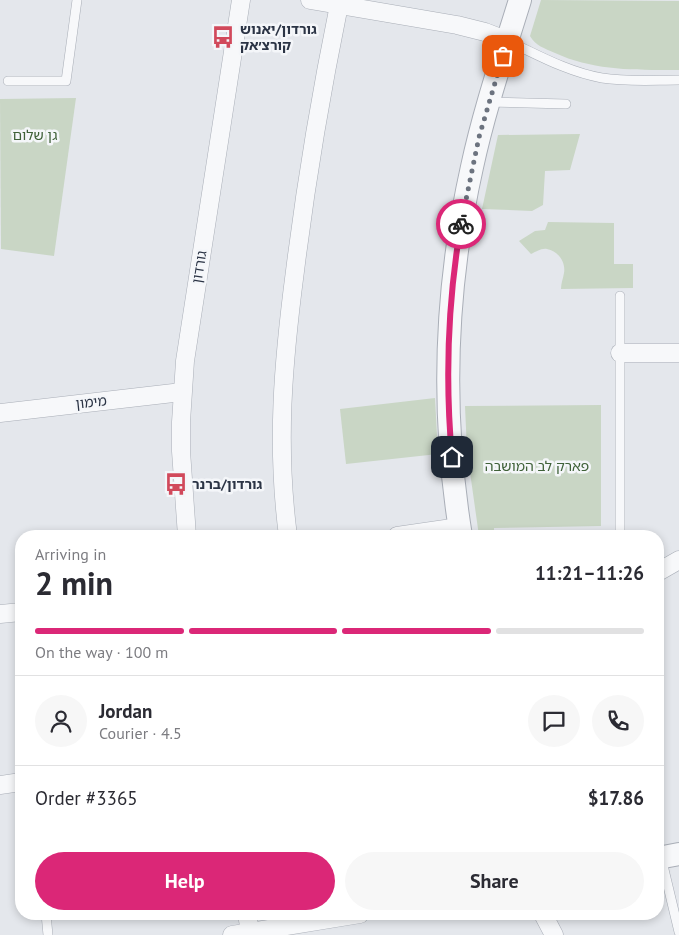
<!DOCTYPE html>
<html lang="en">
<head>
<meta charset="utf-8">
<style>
	:root { --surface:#fff; --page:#f7f7f7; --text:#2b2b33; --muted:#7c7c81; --line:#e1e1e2; --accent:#db2777 }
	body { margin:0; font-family:"PT Sans","Noto Sans Hebrew",sans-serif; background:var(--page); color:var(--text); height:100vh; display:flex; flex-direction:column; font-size:19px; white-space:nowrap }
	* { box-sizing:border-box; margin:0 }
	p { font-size:16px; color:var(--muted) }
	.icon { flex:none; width:28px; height:28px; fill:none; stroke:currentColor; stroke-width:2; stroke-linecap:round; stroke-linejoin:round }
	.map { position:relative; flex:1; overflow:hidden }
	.panel { position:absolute; left:15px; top:530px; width:649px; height:390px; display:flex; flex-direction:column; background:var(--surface); border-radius:20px; box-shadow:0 2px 8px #0003 }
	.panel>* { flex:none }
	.pin { position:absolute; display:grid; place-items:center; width:42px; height:42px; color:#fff; margin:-21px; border-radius:10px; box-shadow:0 2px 8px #0006 }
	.courier { position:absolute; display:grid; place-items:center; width:50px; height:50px; margin:-25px; border:4px solid #db2777; border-radius:50%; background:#fff; color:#222; box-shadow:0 1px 6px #0007 }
	.overview em { font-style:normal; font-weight:700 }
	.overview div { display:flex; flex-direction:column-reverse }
	.overview { display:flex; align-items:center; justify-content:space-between; height:85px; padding:0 20px }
	h1 { font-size:32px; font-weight:700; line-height:38px }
	.bar { display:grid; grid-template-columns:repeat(4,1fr); gap:8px 5px; align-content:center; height:60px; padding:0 20px }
	.bar i { height:6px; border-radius:4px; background:var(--line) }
	.bar .active { background:var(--accent) }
	.bar p { grid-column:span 4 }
	.line { display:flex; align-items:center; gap:12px; padding:0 20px; border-top:1px solid var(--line) }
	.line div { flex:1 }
	.round { display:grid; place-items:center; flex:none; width:52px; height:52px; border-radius:26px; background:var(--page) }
	.button { display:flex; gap:10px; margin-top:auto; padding:10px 20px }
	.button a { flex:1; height:58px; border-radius:30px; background:var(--accent); color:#fff; font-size:20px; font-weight:700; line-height:58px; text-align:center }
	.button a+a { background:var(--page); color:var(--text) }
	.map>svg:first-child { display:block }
	.green { fill:#c9d6c5 }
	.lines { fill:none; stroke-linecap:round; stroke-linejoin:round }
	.service-casing { stroke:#a9aeb7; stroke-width:10 }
	.minor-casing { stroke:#a9aeb7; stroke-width:19 }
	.tertiary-casing { stroke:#a9aeb7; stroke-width:24 }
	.service { stroke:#f7f8fa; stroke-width:9 }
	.minor { stroke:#f7f8fa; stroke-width:18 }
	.tertiary { stroke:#f7f8fa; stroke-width:22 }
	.done { stroke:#6c737f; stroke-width:5; stroke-dasharray:0 9 }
	.route { stroke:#db2777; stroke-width:6 }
	.labels { text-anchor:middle; stroke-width:5; stroke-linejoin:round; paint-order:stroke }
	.poi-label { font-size:14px; font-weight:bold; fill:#2b3445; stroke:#f4f6f9; text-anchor:start }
	.park-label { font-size:14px; fill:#3f6138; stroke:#f4f6f9 }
	.street-label { font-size:14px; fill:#2b3445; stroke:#f4f6f9 }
</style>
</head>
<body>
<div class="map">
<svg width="679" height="935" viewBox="0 0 679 935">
	<rect width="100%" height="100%" fill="#e4e7ec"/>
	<!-- green -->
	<g class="green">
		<path d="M541 0 679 1V70C636 70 594 71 555 53 544 48 536 46 530 36Z"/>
		<polygon points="76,98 54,256 1,249 0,99"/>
		<polygon points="580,134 570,170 545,171 543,205 532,211 482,209 498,135"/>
		<path d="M548 222 614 223V264H633V288L561 289C561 283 563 279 564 273 566 262 558 251 547 249 541 248 536 252 531 254L519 241 535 231 545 230Z"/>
		<polygon points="435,398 438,454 346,464 340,409"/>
		<polygon points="601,405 601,526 494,528 494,536 479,536 467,451 465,406"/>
	</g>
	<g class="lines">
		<defs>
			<g id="service">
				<path d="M508 41C538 55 568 72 602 78 627 82 653 80 679 80"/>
				<polyline points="8,81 66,81 77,0"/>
				<polyline points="489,102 566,104"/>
				<polyline points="620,536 620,296"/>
				<polyline points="661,857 679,932"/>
				<polyline points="46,914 48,935"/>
			</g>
			<g id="minor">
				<polyline points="310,0 457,25 485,32 508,41"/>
				<polyline points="620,353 679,353"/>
				<polyline points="0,413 182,392"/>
				<polyline points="187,536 181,451 181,422 185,361 241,0"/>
				<path d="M288 536C276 444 283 363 295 271 306 182 321 93 339 5"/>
				<polyline points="397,536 459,527"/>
				<polyline points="658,572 679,560"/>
				<polyline points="0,614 21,612"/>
				<polyline points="0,785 21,782"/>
				<polyline points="247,914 250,932"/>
				<polyline points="543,914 554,935"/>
				<polyline points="232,935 360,914"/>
			</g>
			<g id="tertiary">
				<path d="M461 536C441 414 445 288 472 167 484 111 503 55 520 0"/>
				<polyline points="658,858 679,854"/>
			</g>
		</defs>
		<!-- service casing -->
		<use href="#service" class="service-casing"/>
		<!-- minor casing -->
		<use href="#minor" class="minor-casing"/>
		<!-- tertiary casing -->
		<use href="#tertiary" class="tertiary-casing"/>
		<!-- service -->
		<use href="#service" class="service"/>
		<!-- minor -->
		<use href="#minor" class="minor"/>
		<!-- tertiary -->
		<use href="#tertiary" class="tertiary"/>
	</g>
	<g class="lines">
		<!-- done -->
		<polyline class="done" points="461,224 479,137 503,56"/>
		<!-- route -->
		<path class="route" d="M452 457C445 380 448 300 461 224"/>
	</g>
	<!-- icons -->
	<defs>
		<symbol id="bus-bare" viewBox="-9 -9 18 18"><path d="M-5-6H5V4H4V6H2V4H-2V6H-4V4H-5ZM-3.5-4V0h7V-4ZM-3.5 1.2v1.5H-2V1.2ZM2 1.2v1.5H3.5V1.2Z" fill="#d1495b" stroke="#f4f6f9" stroke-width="2.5" paint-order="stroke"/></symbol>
	</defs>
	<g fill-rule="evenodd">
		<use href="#bus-bare" x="207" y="21" width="32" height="32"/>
		<use href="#bus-bare" x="160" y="468" width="32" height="32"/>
	</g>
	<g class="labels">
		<!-- poi labels -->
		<g class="poi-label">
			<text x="240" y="34">גורדון/יאנוש<tspan x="240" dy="16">קורצ׳אק</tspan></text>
			<text x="192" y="489">גורדון/ברנר</text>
		</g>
		<!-- park labels -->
		<g class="park-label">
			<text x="35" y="140">גן שלום</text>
			<text x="537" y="471">פארק לב המושבה</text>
		</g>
		<!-- street labels -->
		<g class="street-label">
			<text transform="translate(199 267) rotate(-81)" y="5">גורדון</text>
			<text transform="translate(91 402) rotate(-6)" y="5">מימון</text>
		</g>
	</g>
</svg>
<div class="pin" style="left:503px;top:56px;background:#ea580c"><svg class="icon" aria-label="bag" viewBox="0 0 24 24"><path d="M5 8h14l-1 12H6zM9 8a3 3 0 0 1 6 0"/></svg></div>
<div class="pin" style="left:452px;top:457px;background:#1f2937"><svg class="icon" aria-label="home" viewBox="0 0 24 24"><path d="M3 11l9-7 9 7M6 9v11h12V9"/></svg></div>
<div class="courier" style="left:461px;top:224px"><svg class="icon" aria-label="bike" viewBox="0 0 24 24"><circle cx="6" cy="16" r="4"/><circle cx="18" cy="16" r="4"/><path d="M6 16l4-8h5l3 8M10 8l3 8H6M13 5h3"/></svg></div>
<section class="panel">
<div class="overview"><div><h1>2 min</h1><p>Arriving in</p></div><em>11:21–11:26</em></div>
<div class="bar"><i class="active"></i><i class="active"></i><i class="active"></i><i></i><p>On the way · 100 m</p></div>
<div class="line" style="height:90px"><a class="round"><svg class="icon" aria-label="person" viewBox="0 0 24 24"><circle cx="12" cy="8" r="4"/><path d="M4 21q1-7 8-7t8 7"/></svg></a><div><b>Jordan</b><p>Courier · 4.5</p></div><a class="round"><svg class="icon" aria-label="chat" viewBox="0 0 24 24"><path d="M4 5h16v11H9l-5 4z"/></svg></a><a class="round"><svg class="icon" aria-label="phone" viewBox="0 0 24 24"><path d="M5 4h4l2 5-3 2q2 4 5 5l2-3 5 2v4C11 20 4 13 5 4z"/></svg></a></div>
<div class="line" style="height:65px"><div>Order #3365</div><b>$17.86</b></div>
<div class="button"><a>Help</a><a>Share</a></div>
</section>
</div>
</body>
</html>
